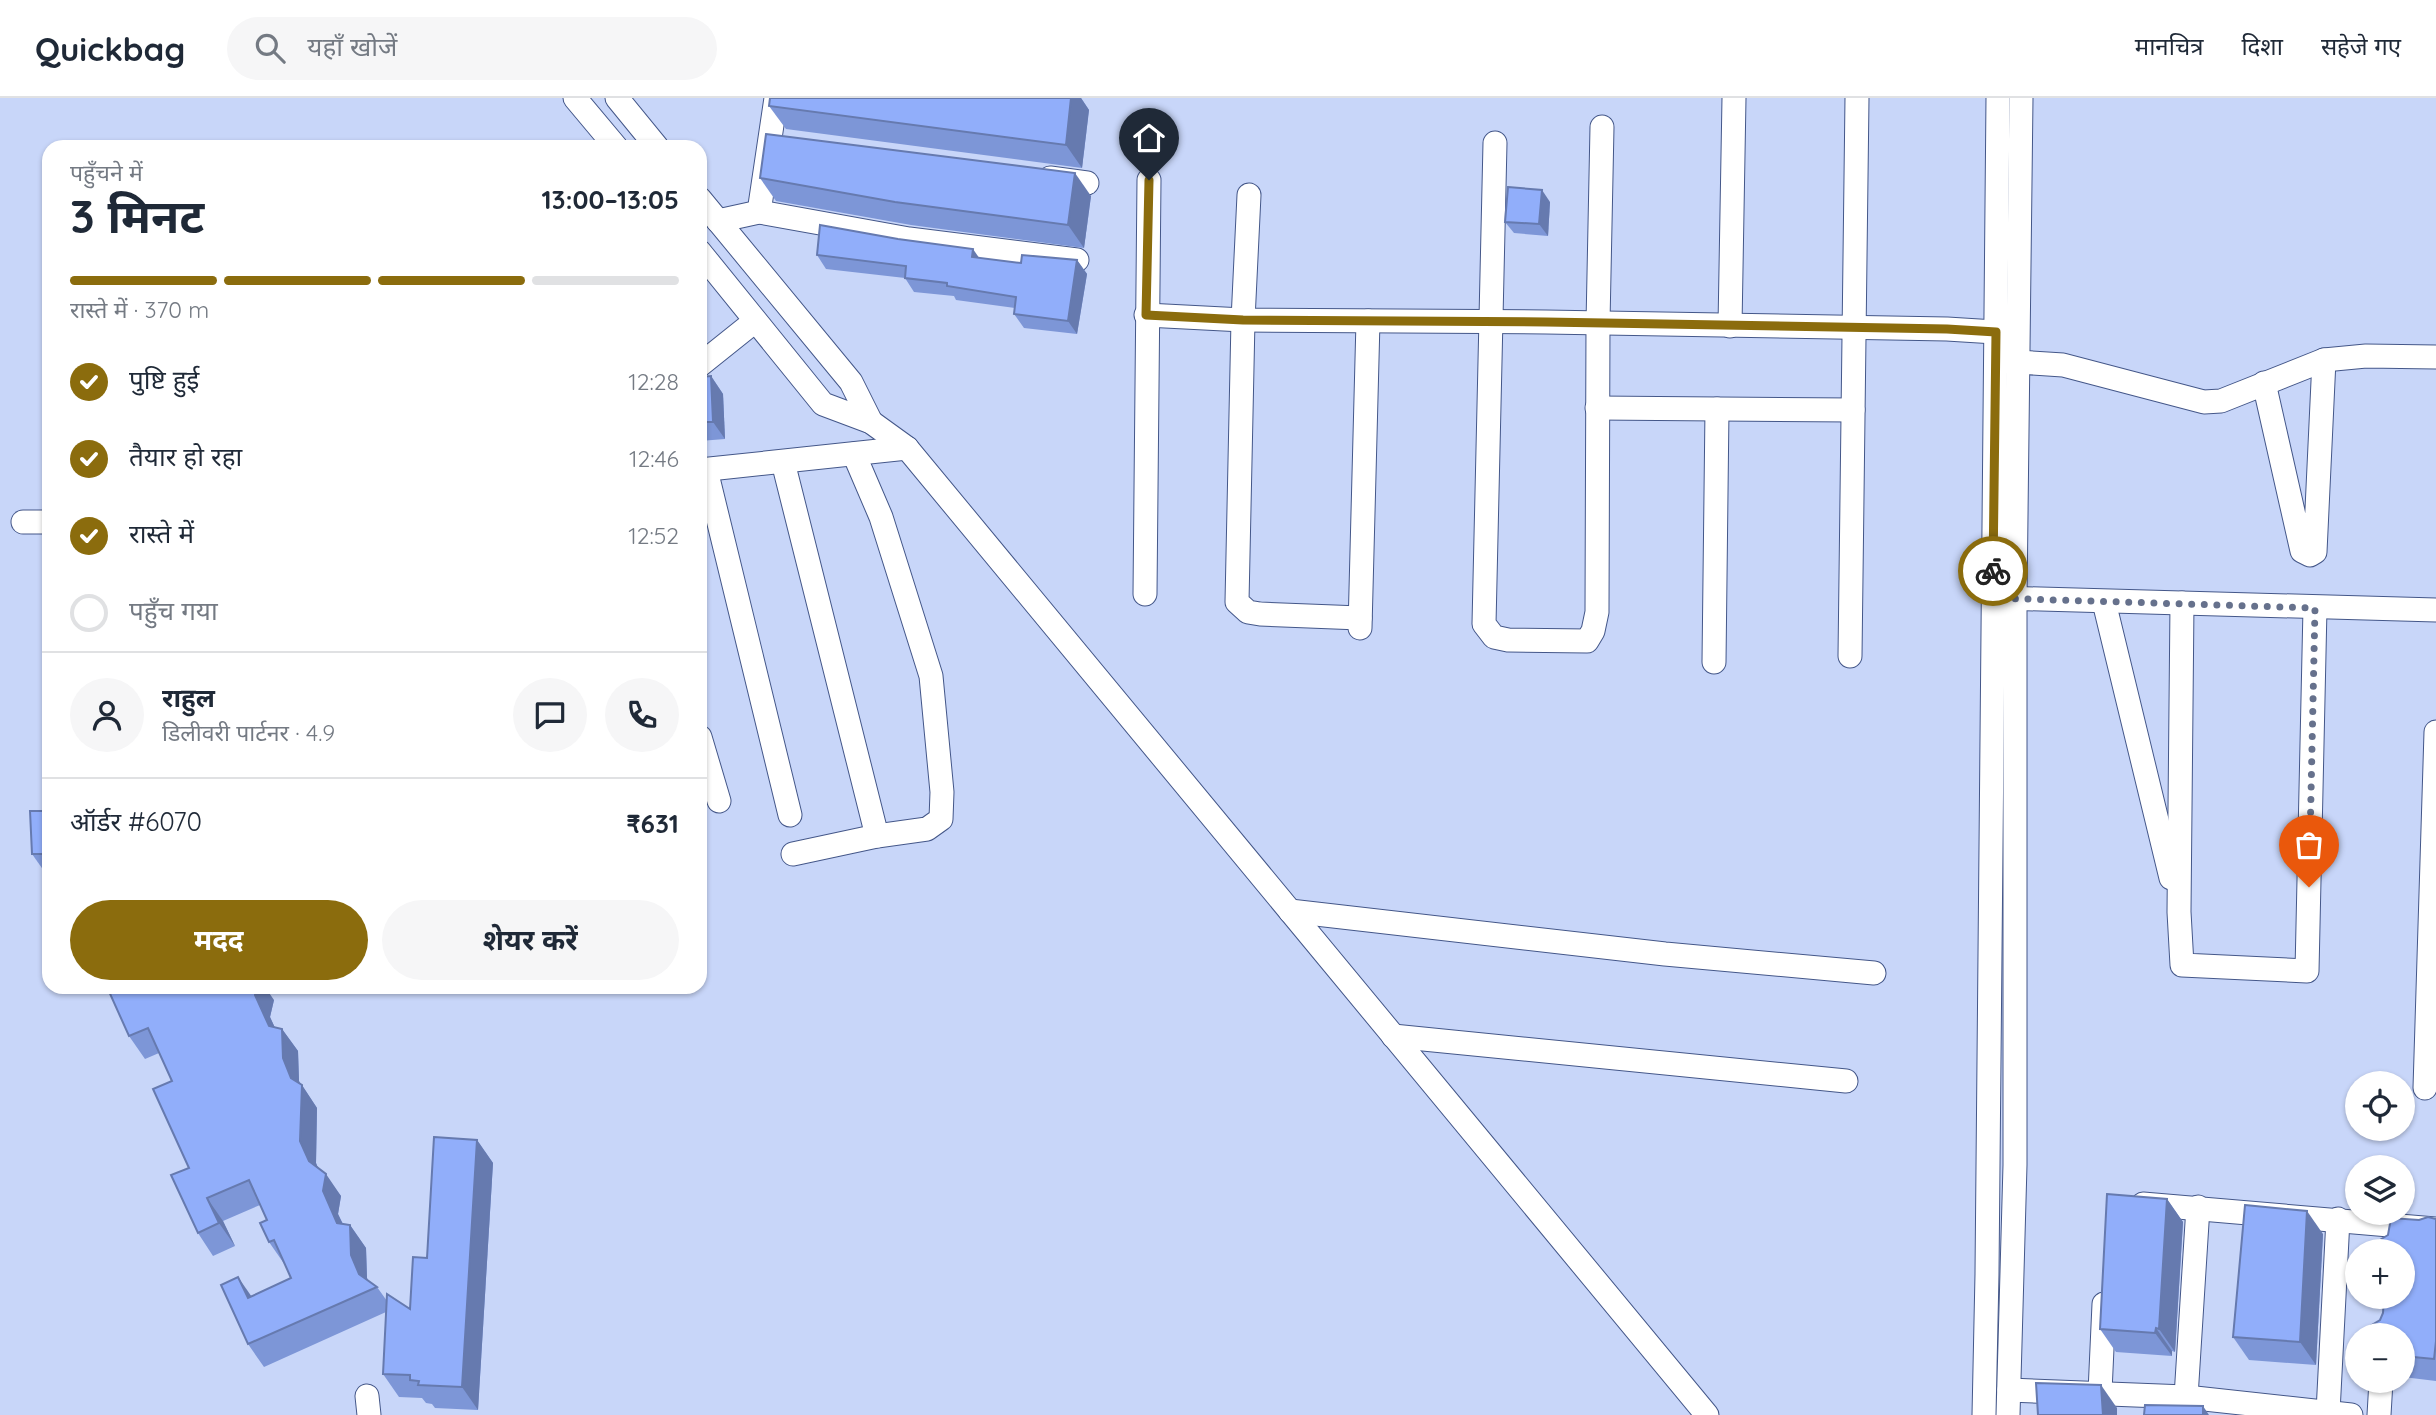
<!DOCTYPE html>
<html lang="hi">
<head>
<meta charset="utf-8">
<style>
	:root { --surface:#fff; --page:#f6f6f7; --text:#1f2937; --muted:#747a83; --line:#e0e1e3; --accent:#8b6c0d }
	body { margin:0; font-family:Quicksand,"Noto Sans Devanagari",sans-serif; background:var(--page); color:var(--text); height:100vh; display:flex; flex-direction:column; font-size:26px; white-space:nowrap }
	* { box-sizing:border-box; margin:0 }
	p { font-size:23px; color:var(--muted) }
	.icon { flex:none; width:38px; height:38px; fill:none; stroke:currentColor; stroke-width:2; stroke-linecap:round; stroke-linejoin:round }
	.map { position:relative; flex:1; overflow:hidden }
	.panel { position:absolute; left:42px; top:42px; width:665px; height:854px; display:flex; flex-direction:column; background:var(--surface); border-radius:21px; box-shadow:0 2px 5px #0004 }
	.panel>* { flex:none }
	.tools { position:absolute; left:2345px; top:973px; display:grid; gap:14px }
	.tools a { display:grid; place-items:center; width:70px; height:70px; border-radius:50%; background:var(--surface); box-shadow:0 2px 5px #0004; font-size:35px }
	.pin { position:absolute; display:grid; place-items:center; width:60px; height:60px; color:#fff; margin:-72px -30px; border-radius:50% 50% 50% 0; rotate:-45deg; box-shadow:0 0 7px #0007 }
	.pin .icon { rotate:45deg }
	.courier { position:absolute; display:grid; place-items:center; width:70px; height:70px; margin:-35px; border:5px solid #8b6c0d; border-radius:50%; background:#fff; color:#222; box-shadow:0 2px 9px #0007 }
	.overview em { font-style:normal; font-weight:700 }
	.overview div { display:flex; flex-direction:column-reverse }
	.overview { display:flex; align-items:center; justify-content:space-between; height:119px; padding:0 28px }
	h1 { font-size:46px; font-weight:700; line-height:52px }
	.bar { display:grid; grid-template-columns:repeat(4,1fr); gap:10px 7px; align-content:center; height:84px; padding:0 28px }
	.bar i { height:9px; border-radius:5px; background:var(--line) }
	.bar .on { background:var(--accent) }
	.bar p { grid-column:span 4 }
	.line { display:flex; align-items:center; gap:18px; padding:0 28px; border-top:2px solid var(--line) }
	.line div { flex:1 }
	.round { display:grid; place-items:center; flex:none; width:74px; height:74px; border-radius:37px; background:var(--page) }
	ol { padding:0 28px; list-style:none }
	li { display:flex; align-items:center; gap:21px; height:77px }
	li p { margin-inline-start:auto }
	li .icon { padding:7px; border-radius:50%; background:var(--accent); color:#fff; stroke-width:4 }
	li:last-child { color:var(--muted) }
	li i { width:38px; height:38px; border:4px solid var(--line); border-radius:50% }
	.cta { display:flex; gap:14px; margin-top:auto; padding:14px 28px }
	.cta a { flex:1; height:80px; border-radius:42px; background:var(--accent); color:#fff; font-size:28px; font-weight:700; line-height:80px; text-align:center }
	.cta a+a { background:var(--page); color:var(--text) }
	header { display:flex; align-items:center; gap:42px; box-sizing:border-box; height:98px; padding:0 35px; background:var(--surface); border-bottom:2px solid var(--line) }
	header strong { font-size:33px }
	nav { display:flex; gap:38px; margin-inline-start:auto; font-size:24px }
	.search { width:490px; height:63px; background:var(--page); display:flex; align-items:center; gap:18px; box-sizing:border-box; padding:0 24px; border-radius:38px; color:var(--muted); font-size:26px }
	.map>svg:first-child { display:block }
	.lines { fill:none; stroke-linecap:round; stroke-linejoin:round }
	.minor-casing { stroke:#445789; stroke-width:25 }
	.minor { stroke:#fff; stroke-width:23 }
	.wall { fill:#7d96d7 }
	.shaded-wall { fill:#667aaf }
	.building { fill:#91aefa; stroke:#667aaf; stroke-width:2 }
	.done { stroke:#66718c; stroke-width:7; stroke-dasharray:0 12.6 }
	.route { stroke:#8b6c0d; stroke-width:9 }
</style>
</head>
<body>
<header>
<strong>Quickbag</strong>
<div class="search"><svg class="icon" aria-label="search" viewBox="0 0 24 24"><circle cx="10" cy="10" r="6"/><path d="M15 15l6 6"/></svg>यहाँ खोजें</div>
<nav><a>मानचित्र</a><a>दिशा</a><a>सहेजे गए</a></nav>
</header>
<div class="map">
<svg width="2436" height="1317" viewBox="0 0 2436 1317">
	<rect width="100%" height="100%" fill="#c8d6f9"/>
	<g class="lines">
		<defs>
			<g id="minor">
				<polyline points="575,0 616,49"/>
				<polyline points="617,0 657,49"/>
				<polyline points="1495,45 1484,526 1494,539 1508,542 1587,543 1593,533 1597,514 1598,225 1602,29"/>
				<polyline points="1050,80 1087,85"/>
				<polyline points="1249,97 1243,222 1237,504 1248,514 1260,516 1360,520"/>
				<polyline points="700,101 851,284 871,324"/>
				<polyline points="759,114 776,0"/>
				<polyline points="718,123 759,114 909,141 1077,162"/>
				<polyline points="700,154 823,306 871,324 907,350 1707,1317"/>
				<polyline points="1146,217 1243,222 1546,224 1947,231 2011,235"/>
				<polyline points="1730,228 1734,0"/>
				<polyline points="2002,263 2063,267 2204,304 2221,303 2324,262 2366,258 2436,259"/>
				<polyline points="700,267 755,223"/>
				<polyline points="2264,285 2302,453 2310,457 2315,454 2324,262"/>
				<polyline points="1597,310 1853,312"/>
				<polyline points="783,364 877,738"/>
				<polyline points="700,372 907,350"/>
				<polyline points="706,372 790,717"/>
				<polyline points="23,424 49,424"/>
				<polyline points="1145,496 1149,82"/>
				<polyline points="2002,500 2436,512"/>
				<polyline points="2104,504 2171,780"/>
				<polyline points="2182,505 2179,814 2182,867 2307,873 2315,510"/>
				<polyline points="1360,530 1368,223"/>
				<polyline points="1850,558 1857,0"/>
				<polyline points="1714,564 1717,311"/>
				<polyline points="700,639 719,703"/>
				<polyline points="793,756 877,738 927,731 941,721 942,694 931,578 881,419 854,356"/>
				<polyline points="1290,813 1665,856 1874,875"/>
				<polyline points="1393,938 1846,983"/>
				<polyline points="2425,990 2436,634"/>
				<polyline points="2143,1106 2436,1131"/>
				<polyline points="2009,1292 2186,1299 2351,1317"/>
				<polyline points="2100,1294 2104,1206"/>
				<polyline points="367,1298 369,1317"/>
				<polyline points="2186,1299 2198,1109"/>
				<polyline points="2328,1314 2338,1121"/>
				<polyline points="1984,1317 1987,1176 1998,0"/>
				<polyline points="2008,1317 2015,1067 2015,501 2021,0"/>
				<polyline points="2379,1317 2381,1283"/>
			</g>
		</defs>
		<!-- minor casing -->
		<use href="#minor" class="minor-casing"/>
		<!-- minor -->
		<use href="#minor" class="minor"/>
	</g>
	<!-- wall -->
	<g class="wall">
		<polygon points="770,0 1081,0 1089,12 1082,70 786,31 769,8"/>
		<polygon points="760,80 1091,98 1084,150 911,127 776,103"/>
		<polygon points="1550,104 1548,138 1514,135 1505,124"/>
		<polygon points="817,157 979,160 1021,165 1077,162 1087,176 1077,236 1024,230 1014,216 1015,210 956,202 954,198 914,194 905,180 826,171"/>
		<polygon points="700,230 705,245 700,247"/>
		<polygon points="711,278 723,296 725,341 700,343 700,279"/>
		<polygon points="49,713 49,773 44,773 32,756"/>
		<polygon points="107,889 274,902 270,919 275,930 282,931 298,953 299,983 317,1010 316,1065 318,1070 341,1098 338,1116 343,1126 350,1127 366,1150 367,1180 368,1183 377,1189 387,1203 410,1211 427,1160 477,1042 493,1065 478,1312 435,1310 432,1306 426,1305 422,1300 399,1299 383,1276 386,1214 264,1269 248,1246 251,1198 291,1180 285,1167 269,1144 267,1122 260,1107 223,1123 235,1148 213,1158 198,1135 189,1070 172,983 159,955 145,961 129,938"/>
		<polygon points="2167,1101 2183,1124 2175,1254 2172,1253 2172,1258 2116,1254 2100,1231"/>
		<polygon points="2436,1121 2436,1283 2403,1279 2403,1237 2380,1222 2419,1122"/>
		<polygon points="2323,1136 2316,1267 2249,1262 2233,1239"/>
	</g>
	<!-- shaded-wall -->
	<g class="shaded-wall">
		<polygon points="1071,0 1081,0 1089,12 1082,70 1066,47"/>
		<polygon points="1075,75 1091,98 1084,150 1068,127"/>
		<polygon points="1542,92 1550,104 1548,138 1539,126"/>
		<polygon points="973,151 982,164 972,159"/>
		<polygon points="1077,162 1087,176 1077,236 1068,223"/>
		<polygon points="700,230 705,245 700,238"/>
		<polygon points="711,278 723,296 725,341 713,324"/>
		<polygon points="256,889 265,889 274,902 270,919 282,945 282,931 298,953 299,983 301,990 302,987 317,1010 316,1065 324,1085 326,1076 341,1098 338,1116 350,1141 350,1127 366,1150 367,1180 371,1191 359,1176 337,1125 300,1043 291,980 255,897"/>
		<polygon points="477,1042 493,1065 478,1312 462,1289"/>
		<polygon points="207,1100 223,1123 235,1148 219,1125"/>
		<polygon points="2167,1101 2183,1124 2175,1254 2159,1231"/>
		<polygon points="2307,1113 2323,1136 2316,1267 2300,1244"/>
		<polygon points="238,1179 254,1202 248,1200"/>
		<polygon points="2156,1230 2172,1253 2172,1258 2155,1235"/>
		<polygon points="2101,1287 2117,1310 2117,1317 2103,1317"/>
		<polygon points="2203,1308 2209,1317 2203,1317"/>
	</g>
	<!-- building -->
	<g class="building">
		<polygon points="770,0 1071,0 1066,47 769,8"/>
		<polygon points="766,36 1075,75 1068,127 895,104 760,80"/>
		<polygon points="1508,89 1542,92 1539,126 1505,124"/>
		<polygon points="820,127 898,141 973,151 972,159 1021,165 1022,157 1077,162 1068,223 1014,216 1016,199 947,188 947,185 905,180 906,168 817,157"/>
		<polygon points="711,278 713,324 700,324 700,279"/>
		<polygon points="30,713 49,713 49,756 32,756"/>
		<polygon points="107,889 256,889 255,897 269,928 282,931 283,960 291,980 302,987 300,1043 309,1063 326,1076 323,1093 337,1125 350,1127 351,1157 359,1176 377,1189 248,1246 221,1187 238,1179 248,1200 291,1180 274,1142 269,1144 260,1125 267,1122 249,1082 207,1100 219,1125 198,1135 171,1077 189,1070 153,991 172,983 148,930 129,938"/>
		<polygon points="434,1039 477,1042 462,1289 418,1287 419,1283 410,1282 410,1277 383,1276 387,1196 410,1211 413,1159 427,1160"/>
		<polygon points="2107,1096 2167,1101 2159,1231 2156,1230 2155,1235 2100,1231"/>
		<polygon points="2245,1107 2307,1113 2300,1244 2233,1239"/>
		<polygon points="2428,1119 2436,1121 2436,1243 2434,1261 2403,1258 2403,1237 2369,1237 2370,1228 2380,1222 2383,1215 2384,1199 2403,1199 2403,1153 2377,1153 2378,1143 2388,1137 2391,1120 2419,1122"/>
		<polygon points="2036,1285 2101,1287 2103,1317 2038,1317"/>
		<polygon points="2145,1307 2203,1308 2203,1317 2144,1317"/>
	</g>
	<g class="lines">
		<!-- done -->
		<polyline class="done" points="1993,473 1992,500 2315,510 2309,789"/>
		<!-- route -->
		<polyline class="route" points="1149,82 1146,217 1243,222 1546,224 1947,231 1996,234 1993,473"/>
	</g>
</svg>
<div class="tools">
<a><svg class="icon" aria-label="locate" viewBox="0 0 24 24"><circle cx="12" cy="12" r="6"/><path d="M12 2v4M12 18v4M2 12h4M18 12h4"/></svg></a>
<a><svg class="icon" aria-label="layers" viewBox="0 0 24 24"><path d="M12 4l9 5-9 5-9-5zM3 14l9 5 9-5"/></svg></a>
<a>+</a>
<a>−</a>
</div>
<div class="pin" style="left:2309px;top:789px;background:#ea580c"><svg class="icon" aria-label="bag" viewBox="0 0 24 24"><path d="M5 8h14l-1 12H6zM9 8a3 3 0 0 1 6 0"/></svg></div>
<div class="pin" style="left:1149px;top:82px;background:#1f2937"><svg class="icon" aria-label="home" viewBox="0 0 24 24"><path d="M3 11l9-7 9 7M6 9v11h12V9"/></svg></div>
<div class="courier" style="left:1993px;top:473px"><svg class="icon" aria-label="bike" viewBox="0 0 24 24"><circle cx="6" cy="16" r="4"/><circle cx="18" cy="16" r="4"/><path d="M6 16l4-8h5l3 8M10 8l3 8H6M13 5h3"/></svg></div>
<section class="panel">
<div class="overview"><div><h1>3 मिनट</h1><p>पहुँचने में</p></div><em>13:00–13:05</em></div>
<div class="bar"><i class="on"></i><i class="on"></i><i class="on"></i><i></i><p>रास्ते में · 370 m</p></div>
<ol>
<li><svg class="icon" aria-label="check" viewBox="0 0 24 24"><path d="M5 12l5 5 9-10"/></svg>पुष्टि हुई<p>12:28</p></li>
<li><svg class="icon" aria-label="check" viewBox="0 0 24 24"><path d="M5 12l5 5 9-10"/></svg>तैयार हो रहा<p>12:46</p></li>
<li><svg class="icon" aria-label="check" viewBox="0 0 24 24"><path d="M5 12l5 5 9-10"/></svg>रास्ते में<p>12:52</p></li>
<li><i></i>पहुँच गया</li>
</ol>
<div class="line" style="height:126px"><a class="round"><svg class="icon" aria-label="person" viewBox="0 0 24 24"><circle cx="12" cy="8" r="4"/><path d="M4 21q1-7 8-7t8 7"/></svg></a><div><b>राहुल</b><p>डिलीवरी पार्टनर · 4.9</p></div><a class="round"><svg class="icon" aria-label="chat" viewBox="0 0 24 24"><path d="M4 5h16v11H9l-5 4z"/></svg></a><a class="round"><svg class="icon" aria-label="phone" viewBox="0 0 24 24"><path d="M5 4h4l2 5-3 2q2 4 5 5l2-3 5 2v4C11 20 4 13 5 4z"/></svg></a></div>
<div class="line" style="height:91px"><div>ऑर्डर #6070</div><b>₹631</b></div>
<div class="cta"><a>मदद</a><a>शेयर करें</a></div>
</section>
</div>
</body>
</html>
